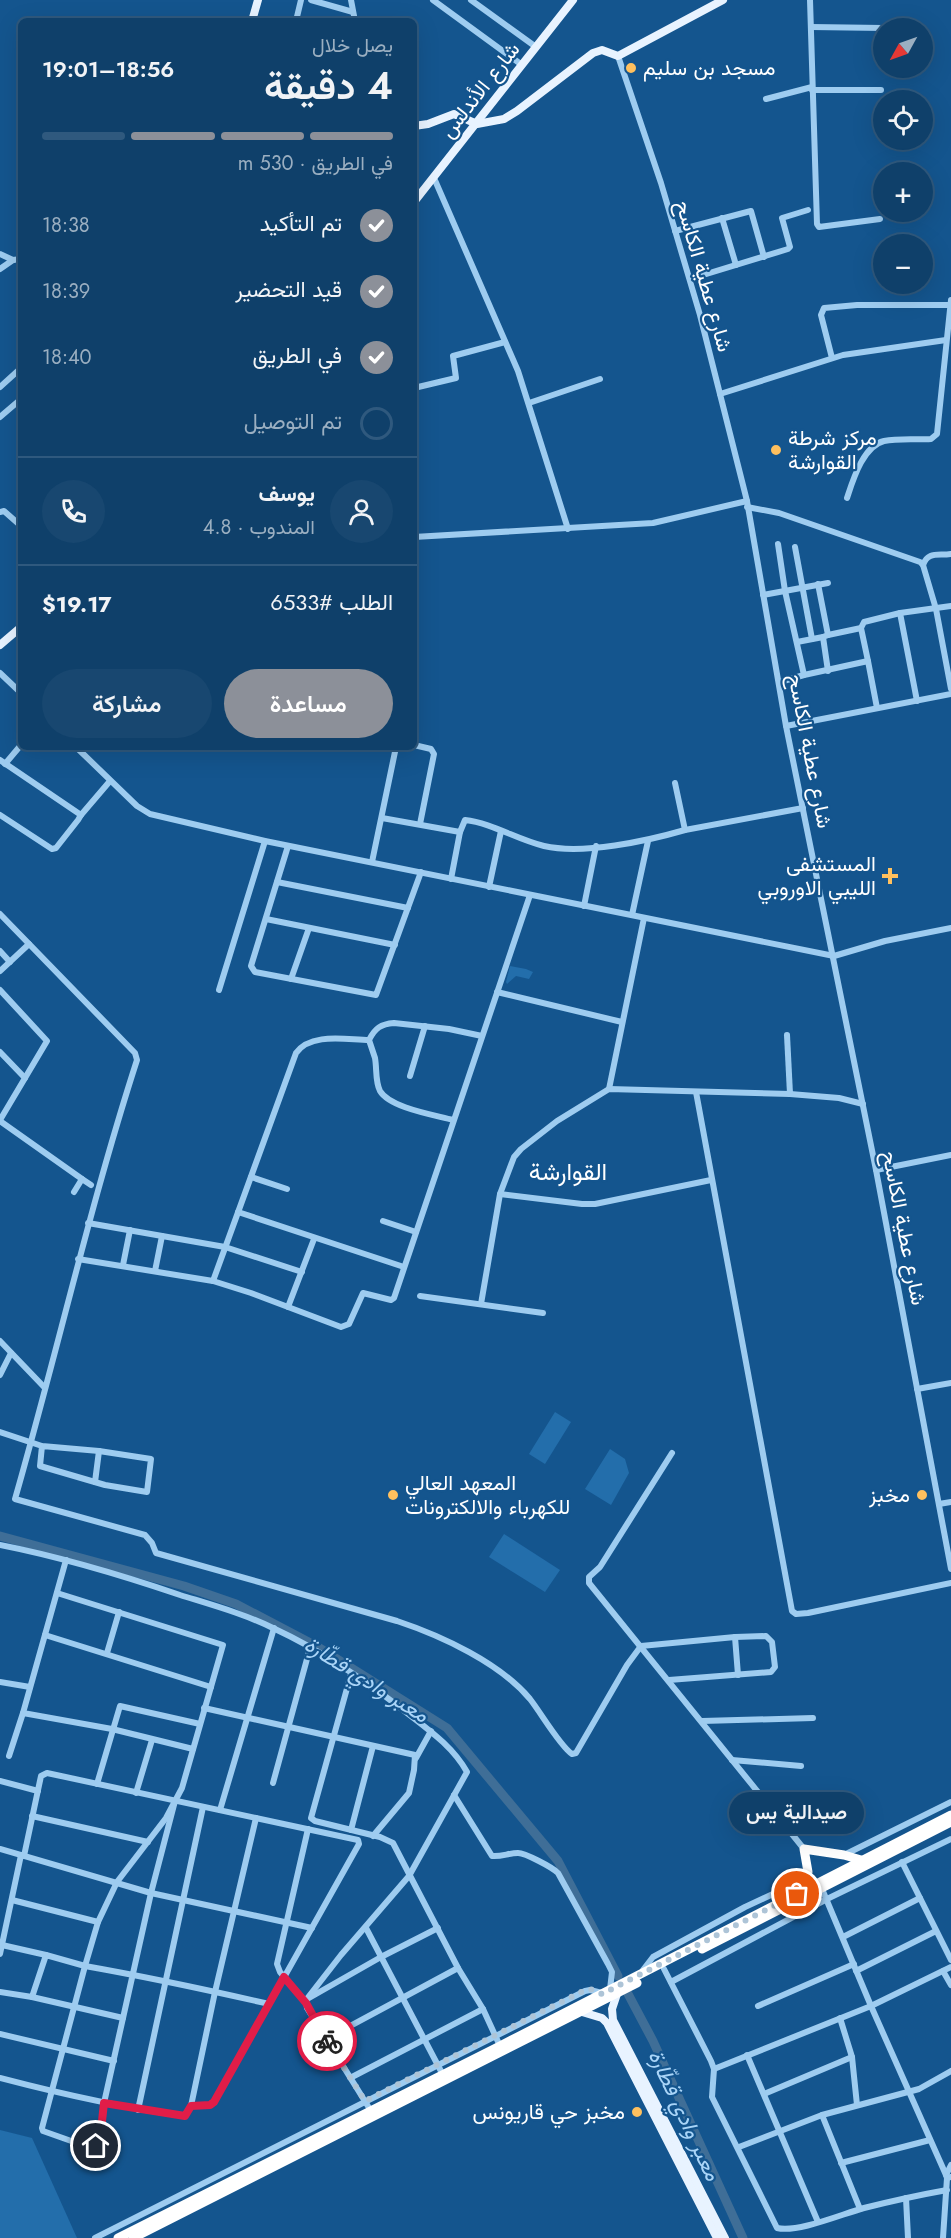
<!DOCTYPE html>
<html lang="ar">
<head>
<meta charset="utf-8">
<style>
	:root { --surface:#0f406a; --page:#184770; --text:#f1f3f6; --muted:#9bafc1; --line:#2f597e; --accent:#8c9099 }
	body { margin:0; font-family:Jost,Vazirmatn,sans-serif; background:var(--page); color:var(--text); direction:rtl; height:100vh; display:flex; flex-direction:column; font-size:22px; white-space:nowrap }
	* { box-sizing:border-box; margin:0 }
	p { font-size:20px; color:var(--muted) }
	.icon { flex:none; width:33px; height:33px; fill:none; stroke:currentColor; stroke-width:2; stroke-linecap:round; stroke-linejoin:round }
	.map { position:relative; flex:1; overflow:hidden; direction:ltr }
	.details { position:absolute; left:18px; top:18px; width:399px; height:732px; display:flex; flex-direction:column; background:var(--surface); border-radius:9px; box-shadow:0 6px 24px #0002,0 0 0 2px var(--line); direction:rtl }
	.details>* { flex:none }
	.needle { width:39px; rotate:230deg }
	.buttons { position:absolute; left:873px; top:18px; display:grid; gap:12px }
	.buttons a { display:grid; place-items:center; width:60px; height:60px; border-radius:50%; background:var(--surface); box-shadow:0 6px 24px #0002,0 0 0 2px var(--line); font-size:30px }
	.pin { position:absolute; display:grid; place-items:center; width:51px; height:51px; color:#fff; margin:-26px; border:3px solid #fff; border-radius:50%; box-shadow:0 2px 6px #0007 }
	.courier { position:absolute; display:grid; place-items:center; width:60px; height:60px; margin:-30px; border:4px solid #e11d48; border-radius:50%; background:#fff; color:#222; box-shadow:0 2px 8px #0007 }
	.bubble { position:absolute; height:42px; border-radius:21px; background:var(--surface); box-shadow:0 6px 24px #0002,0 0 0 2px var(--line); font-size:20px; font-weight:600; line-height:42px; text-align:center; direction:rtl }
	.head em { font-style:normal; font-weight:600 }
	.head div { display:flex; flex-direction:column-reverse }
	.head { display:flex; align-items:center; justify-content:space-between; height:102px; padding:0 24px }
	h1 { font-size:39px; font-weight:600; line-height:45px }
	.bar { display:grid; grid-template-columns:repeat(4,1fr); gap:9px 6px; align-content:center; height:72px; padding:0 24px }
	.bar i { height:8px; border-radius:4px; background:var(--line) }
	.bar .current { background:var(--accent) }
	.bar p { grid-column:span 4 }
	.line { display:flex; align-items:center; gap:15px; padding:0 24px; border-top:2px solid var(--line) }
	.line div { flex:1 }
	.round { display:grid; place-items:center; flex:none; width:63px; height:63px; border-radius:32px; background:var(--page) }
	ol { padding:0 24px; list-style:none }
	li { display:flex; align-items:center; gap:18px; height:66px }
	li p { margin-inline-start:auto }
	li .icon { padding:6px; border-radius:50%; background:var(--accent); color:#fff; stroke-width:4 }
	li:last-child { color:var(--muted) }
	li i { width:33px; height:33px; border:3px solid var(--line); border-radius:50% }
	.button { display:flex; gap:12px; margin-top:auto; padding:12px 24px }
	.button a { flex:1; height:69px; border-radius:36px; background:var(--accent); color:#fff; font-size:24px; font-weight:600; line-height:69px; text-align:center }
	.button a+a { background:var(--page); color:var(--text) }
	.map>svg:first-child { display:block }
	.green { fill:#236eab }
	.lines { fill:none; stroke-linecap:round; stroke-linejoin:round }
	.river { stroke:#3f6e97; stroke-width:9 }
	.minor { stroke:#9eccf0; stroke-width:6 }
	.major { stroke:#e8f3ff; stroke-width:8 }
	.highway { stroke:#fff; stroke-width:9 }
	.done { stroke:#adc4d7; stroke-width:6; stroke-dasharray:0 10.8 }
	.route { stroke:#e11d48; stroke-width:8 }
	.poi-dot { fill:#ffc05e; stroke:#14558e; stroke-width:2 }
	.labels { text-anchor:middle; stroke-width:4.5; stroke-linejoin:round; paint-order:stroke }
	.poi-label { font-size:21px; fill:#fff; stroke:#14558e; text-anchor:start }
	.street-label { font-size:21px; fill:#fff; stroke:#14558e }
	.water-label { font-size:22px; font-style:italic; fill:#aad5f8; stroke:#14558e }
	.quarter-label { font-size:24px; fill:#fff; stroke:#14558e }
</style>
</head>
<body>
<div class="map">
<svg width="951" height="2238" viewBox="0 0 951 2238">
	<rect width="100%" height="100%" fill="#14558e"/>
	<!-- green -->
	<g class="green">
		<polygon points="510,966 526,969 533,972 529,979 516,976 507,984 506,982"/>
		<polygon points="555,1412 571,1422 545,1464 529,1454"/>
		<polygon points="610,1449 625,1459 629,1473 611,1505 585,1489"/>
		<polygon points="504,1534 560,1570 545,1592 489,1557"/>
		<polygon points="0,2130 32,2138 77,2238 0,2238"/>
	</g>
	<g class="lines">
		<!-- river -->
		<g class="river">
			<polyline points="0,1536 184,1586 236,1604 318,1647 447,1728 558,1861 618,1976"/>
			<polyline points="627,1992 653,2041 743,2238"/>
		</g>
		<!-- minor -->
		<g class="minor">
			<polyline points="311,0 353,12"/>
			<polyline points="351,0 355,21"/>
			<polyline points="433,0 522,65"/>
			<polyline points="471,0 536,47"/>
			<polyline points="810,0 817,224 819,227 880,219"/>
			<polyline points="296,21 301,0"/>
			<polyline points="811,27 883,28"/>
			<polyline points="618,56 661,183 700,315 747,501 786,726 876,1170 951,1569"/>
			<polyline points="812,90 881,90"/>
			<polyline points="766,99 812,87"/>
			<polyline points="434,178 518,371 568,529"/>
			<polyline points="722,218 736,265"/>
			<polyline points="675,231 751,211 764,257"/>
			<polyline points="0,254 13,260"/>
			<polyline points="0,269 13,260 21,259"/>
			<polyline points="690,279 788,249 790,247 782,218 808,210"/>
			<polyline points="832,358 821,315 824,308 857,305 950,305"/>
			<polyline points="0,387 21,368"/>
			<polyline points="414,388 456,378 453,356 505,342"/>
			<polyline points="720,394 843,355 946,340"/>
			<polyline points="529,403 600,379"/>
			<polyline points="0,417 21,399"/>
			<path d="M847 498C853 480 863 446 884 441 899 438 916 440 931 439L937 434 951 300"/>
			<polyline points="747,507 779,513 920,562 923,565"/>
			<polyline points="0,512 4,511 21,526"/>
			<polyline points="414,537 653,523 747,501"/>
			<polyline points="778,544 785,591 804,675"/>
			<polyline points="795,547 812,639"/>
			<path d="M951 554C938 556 928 551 923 565L936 609 951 689"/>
			<polyline points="818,584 828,635 823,637 828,671"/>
			<polyline points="763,595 828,583"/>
			<polyline points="900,613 917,701"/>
			<polyline points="828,635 861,628"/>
			<polyline points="797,642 823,637"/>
			<polyline points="868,661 861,628 864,622 900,613 951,606"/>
			<polyline points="0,673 21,693"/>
			<polyline points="780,682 804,675 868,661 877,708"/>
			<polyline points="786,726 951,694"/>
			<polyline points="414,745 431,749 434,754 420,824"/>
			<polyline points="76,747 137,806 150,814 265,841 834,956 885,941 951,928"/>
			<polyline points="0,760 81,815 78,820 56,848 52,849 0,815"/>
			<polyline points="5,764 21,745"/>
			<polyline points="675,783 685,830 803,808"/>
			<polyline points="81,815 110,781"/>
			<polyline points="382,818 460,832"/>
			<polyline points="288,846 251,966 255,972 376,995 421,872"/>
			<polyline points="372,862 396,747"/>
			<path d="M451 879 460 832 465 820C492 823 518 840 544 846 583 855 647 841 685 830"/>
			<polyline points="277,882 408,908"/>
			<polyline points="489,887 501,831"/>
			<polyline points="584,906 596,846"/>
			<path d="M0 914 135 1053 137 1060C90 1205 57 1353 15 1499L145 1535 152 1543 156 1553 397 1621C442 1636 500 1663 530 1699 541 1713 560 1746 572 1754L576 1753 627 1665 641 1646 735 1637 766 1636 772 1642 775 1667 771 1672 669 1680"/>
			<polyline points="632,915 648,841"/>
			<polyline points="266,919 395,945"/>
			<polyline points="0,951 10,962"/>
			<polyline points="0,971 29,944"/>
			<polyline points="291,979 309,928"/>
			<polyline points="0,990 47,1041 0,1120"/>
			<polyline points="219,990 265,841"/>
			<polyline points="497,992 622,1022"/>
			<polyline points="787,1035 790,1094"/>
			<polyline points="0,1052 25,1078"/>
			<polyline points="410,1076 425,1026"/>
			<polyline points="609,1089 644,918"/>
			<polyline points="696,1092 792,1611 796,1614 808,1613 951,1583"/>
			<path d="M453 1120C435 1115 390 1108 380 1091 375 1081 377 1069 375 1058 373 1052 371 1046 369 1040 375 1028 381 1024 394 1023L449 1029 482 1036"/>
			<polyline points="0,1121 82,1179 74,1192"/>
			<polyline points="876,1170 951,1155"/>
			<polyline points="251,1177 287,1189"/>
			<polyline points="82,1179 91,1185"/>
			<polyline points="500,1194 582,1204 595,1204 711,1180"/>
			<polyline points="238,1212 404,1267"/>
			<polyline points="383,1221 416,1232"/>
			<polyline points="88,1223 225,1247 302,1272"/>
			<polyline points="78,1259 213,1281 251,1293 341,1327 349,1324 363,1293 391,1300 394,1298 530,895"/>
			<polyline points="123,1265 130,1230"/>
			<polyline points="155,1271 162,1236"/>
			<path d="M213 1281 296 1053C311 1032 347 1040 369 1040"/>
			<polyline points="420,1296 543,1313"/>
			<polyline points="481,1304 500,1194 514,1157 521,1149 557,1121 609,1089 790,1094 839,1098 863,1104"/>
			<polyline points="288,1307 314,1239"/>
			<polyline points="0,1341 45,1388"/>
			<polyline points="0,1375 11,1353"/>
			<polyline points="917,1389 951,1383"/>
			<polyline points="0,1432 42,1446 99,1451 151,1459 147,1492 105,1485 40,1466 42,1446"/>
			<polyline points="672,1453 600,1567 589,1577 589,1583 804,1849"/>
			<polyline points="95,1482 99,1451"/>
			<polyline points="939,1504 951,1502"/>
			<path d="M0 1545C61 1557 121 1575 180 1595 212 1605 245 1614 275 1629 320 1650 363 1679 402 1709 426 1728 452 1745 467 1772L409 1876 341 1955 306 2000 307 2008 371 2111"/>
			<polyline points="66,1560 23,1713 112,1729 193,1749"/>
			<polyline points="45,1635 211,1687"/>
			<polyline points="735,1637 738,1675"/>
			<polyline points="107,1653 119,1612"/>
			<polyline points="351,1674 311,1818 315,1821 380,1837 393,1843 458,1968 483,2009 500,2046"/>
			<polyline points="0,1682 30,1687"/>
			<polyline points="204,1708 415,1755 414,1770 409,1793 373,1836"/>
			<polyline points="702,1721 813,1718"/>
			<polyline points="9,1756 23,1713"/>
			<polyline points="416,1758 431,1731"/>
			<polyline points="732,1760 801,1766"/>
			<polyline points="0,1781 38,1791"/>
			<polyline points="273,1783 310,1648"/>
			<polyline points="97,1784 120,1706 200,1724"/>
			<polyline points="136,1793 152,1740"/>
			<path d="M454 1795 492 1856C501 1857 509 1853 518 1853 525 1853 552 1867 558 1873L608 1964 612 1972 610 1989"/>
			<path d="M175 1801 151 1893 104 2103 100 2139 91 2148 43 2131 42 2128 85 1966C147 1977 208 1990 269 2004"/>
			<polyline points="220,1810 274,1628"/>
			<polyline points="32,1816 148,1842"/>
			<polyline points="351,1830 373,1746"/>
			<polyline points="0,1849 151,1893 312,1928"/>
			<polyline points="844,1855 951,1802"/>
			<polyline points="24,1856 41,1776 47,1773 358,1840 359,1844 214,2102 210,2105 191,2106"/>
			<polyline points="902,1862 951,1960"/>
			<polyline points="822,1889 871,2006 946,2175 947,2178 951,2177"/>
			<polyline points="12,1900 98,1922"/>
			<polyline points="366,1928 443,2075"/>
			<polyline points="843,1937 920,1898"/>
			<polyline points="2,1945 46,1955"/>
			<polyline points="0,1954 21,1855"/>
			<path d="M664 1969 711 2061 714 2069 712 2097 777 2228C798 2233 842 2214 864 2208 892 2201 919 2195 947 2190"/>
			<polyline points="643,1970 653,1957 745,1907 803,1880"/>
			<polyline points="856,1971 936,1931"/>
			<polyline points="943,1971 951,1985"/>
			<polyline points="671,1982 827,1899 951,1839"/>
			<polyline points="0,1992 32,1997 46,1955 85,1966 98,1922 117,1882 166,1818 182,1788 223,1645 57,1593"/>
			<polyline points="32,1997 123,2018"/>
			<polyline points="309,1998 381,1957 438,1928"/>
			<polyline points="306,2003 280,1972 277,1964 308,1829"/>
			<polyline points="758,2006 854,1964"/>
			<polyline points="840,2018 852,2057 857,2105"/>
			<polyline points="0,2034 114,2061"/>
			<polyline points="326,2039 458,1968"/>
			<polyline points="747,2055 818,2222"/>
			<polyline points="714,2069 871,2006 951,1967"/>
			<polyline points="352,2077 483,2009"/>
			<path d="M0 2078C61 2094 122 2108 185 2116L191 2106 215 1992 256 1818"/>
			<polyline points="764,2094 852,2057"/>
			<polyline points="138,2110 203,1807"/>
			<polyline points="822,2115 860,2209"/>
			<polyline points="739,2147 822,2115 919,2089 951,2071"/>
			<polyline points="841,2163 930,2140"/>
			<polyline points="946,2175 951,2165"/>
			<polyline points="906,2198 908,2238"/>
			<polyline points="95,2238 585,1991 590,1990 602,1993"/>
			<polyline points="943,2238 947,2178"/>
		</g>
		<!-- major -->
		<g class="major">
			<polyline points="252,21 258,0"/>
			<polyline points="414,126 428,124 454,114 477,124 504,119 517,111 593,53 602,50 618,56 723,0"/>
			<polyline points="414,202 573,0"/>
			<polyline points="0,645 21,627"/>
			<polyline points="617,1994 612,2009 613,2020 725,2238"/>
			<polyline points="582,2012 602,2018 607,2023 717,2238"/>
		</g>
		<!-- highway -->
		<g class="highway">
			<polyline points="797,1894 808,1872 804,1849 844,1855 861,1860"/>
			<polyline points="702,1949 951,1822"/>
			<polyline points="118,2238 500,2046 951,1815"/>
			<polyline points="133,2238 637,1983"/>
		</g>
	</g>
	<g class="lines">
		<!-- done -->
		<polyline class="done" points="327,2041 365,2101 585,1990 590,1989 602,1994 797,1894"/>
		<!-- route -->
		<polyline class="route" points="96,2146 100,2139 104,2103 185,2116 191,2106 210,2105 214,2102 284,1977 306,2003 327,2041"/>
	</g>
	<!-- markers -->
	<g class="poi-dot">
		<circle cx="631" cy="68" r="6"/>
		<circle cx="776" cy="450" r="6"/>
		<path d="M887 867h6v6h6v6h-6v6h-6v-6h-6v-6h6z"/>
		<circle cx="393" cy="1495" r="6"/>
		<circle cx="922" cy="1495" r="6"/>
		<circle cx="637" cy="2112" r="6"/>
	</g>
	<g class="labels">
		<!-- poi labels -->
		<g class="poi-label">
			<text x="643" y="75">مسجد بن سليم</text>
			<text x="788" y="445">مركز شرطة<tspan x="788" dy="24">القوارشة</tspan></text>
			<text x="876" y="871" text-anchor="end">المستشفی<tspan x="876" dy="24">الليبي الاوروبي</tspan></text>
			<text x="405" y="1490">المعهد العالي<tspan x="405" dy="24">للكهرباء والالكترونات</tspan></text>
			<text x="910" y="1502" text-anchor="end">مخبز</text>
			<text x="625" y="2119" text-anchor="end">مخبز حي قاريونس</text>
		</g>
		<!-- street labels -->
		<g class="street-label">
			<text transform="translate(480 90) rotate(-52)" y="7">شارع الأندلس</text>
			<text transform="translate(704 276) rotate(74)" y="7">شارع عطية الكاسح</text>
			<text transform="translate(810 751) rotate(79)" y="7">شارع عطية الكاسح</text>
			<text transform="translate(904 1228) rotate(79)" y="7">شارع عطية الكاسح</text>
		</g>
		<!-- water labels -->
		<g class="water-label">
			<text transform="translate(367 1679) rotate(32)" y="8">معبر وادي قطّارة</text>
			<text transform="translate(685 2115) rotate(65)" y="8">معبر وادي قطّارة</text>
		</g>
		<!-- quarter labels -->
		<g class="quarter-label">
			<text x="568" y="1180">القوارشة</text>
		</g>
	</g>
</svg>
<div class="buttons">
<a><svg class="needle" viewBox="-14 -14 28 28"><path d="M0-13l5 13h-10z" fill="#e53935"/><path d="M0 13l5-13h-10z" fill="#9bafc1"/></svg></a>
<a><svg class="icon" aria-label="locate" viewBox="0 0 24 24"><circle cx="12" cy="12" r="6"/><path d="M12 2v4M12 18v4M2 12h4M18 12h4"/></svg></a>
<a>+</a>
<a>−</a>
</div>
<div class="pin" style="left:797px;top:1894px;background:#ea580c"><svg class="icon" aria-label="bag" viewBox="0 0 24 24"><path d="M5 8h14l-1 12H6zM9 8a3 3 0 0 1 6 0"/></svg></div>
<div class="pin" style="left:96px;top:2146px;background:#1f2937"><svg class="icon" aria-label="home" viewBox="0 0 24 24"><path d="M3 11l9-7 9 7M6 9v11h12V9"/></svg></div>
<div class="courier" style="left:327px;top:2041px"><svg class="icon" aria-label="bike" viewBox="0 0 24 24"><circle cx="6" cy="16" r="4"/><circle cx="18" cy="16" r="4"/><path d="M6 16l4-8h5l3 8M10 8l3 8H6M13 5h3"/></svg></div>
<div class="bubble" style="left:729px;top:1792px;width:135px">صيدالية يس</div>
<section class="details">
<div class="head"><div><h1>4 دقيقة</h1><p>يصل خلال</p></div><em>18:56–19:01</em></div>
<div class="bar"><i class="current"></i><i class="current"></i><i class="current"></i><i></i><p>في الطريق · 530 m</p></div>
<ol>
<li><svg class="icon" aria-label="check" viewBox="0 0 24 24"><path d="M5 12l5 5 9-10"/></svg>تم التأكيد<p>18:38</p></li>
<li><svg class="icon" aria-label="check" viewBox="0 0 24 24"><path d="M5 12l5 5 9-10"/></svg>قيد التحضير<p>18:39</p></li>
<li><svg class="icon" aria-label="check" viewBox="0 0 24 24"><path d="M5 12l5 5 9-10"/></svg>في الطريق<p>18:40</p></li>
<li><i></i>تم التوصيل</li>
</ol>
<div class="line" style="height:108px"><a class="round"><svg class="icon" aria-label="person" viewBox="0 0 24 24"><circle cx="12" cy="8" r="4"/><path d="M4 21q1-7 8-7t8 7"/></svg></a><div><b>يوسف</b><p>المندوب · 4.8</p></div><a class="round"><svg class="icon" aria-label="phone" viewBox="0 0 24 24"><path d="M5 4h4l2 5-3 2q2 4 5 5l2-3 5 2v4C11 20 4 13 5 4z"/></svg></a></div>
<div class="line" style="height:78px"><div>الطلب #6533</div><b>$19.17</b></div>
<div class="button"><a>مساعدة</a><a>مشاركة</a></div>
</section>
</div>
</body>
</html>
